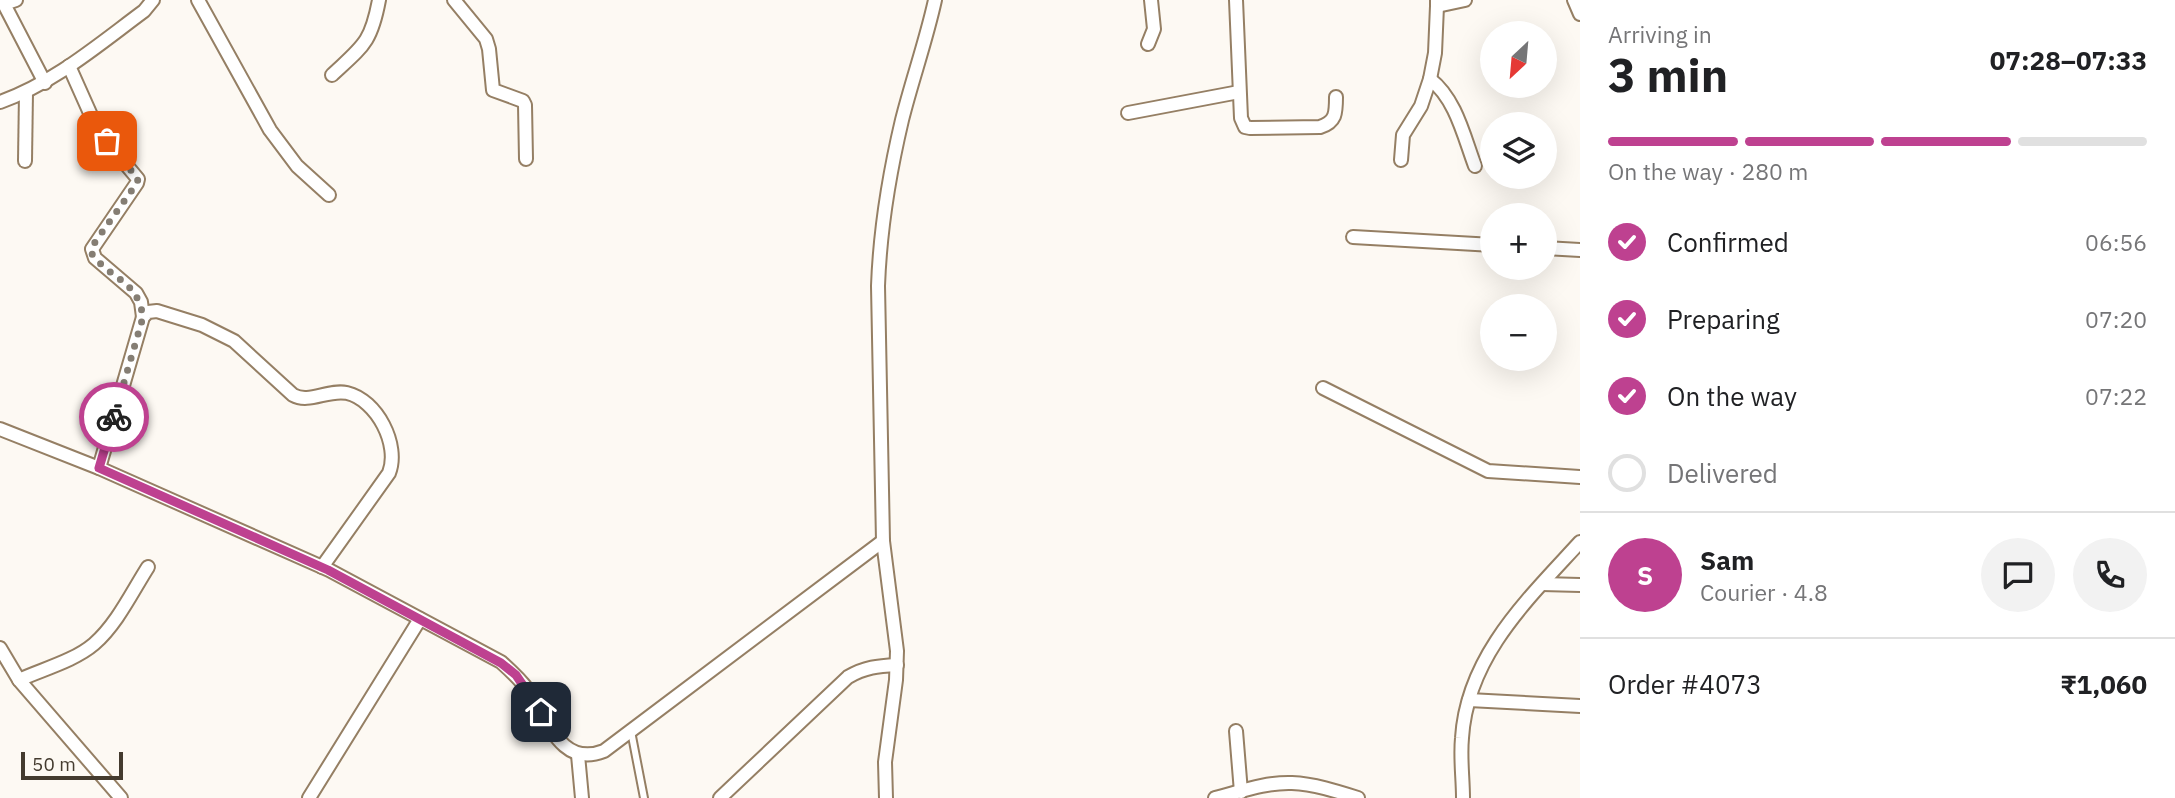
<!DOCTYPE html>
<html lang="en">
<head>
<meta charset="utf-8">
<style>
	:root { --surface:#fff; --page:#f2f2f2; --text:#202124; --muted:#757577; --line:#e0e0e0; --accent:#be4190 }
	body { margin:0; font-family:"IBM Plex Sans",sans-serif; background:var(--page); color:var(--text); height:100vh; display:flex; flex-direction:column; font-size:26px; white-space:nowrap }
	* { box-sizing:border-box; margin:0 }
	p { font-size:23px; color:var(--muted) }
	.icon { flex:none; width:38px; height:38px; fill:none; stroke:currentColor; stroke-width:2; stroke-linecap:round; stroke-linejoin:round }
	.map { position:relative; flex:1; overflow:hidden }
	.details { display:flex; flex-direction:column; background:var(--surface); width:595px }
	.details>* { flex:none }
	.needle { width:46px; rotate:206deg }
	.tools { position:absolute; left:1480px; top:21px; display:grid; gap:14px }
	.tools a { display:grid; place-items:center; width:77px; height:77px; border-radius:50%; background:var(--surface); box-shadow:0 7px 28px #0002; font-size:35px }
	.scale { position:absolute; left:21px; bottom:18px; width:102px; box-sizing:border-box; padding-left:7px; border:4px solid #443b2f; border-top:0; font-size:19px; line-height:24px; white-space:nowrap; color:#443b2f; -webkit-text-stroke:5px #fdf9f3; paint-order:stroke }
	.pin { position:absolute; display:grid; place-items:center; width:60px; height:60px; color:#fff; margin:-30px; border-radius:14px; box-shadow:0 4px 10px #0006 }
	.courier { position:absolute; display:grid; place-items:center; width:70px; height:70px; margin:-35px; border:5px solid #be4190; border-radius:50%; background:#fff; color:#222; box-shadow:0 2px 9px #0007 }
	.overview em { font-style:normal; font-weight:700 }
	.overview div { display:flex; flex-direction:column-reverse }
	.overview { display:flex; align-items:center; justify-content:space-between; height:119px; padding:0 28px }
	h1 { font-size:46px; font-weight:700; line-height:52px }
	.bar { display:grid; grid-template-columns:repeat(4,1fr); gap:10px 7px; align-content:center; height:84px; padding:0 28px }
	.bar i { height:9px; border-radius:5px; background:var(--line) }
	.bar .on { background:var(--accent) }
	.bar p { grid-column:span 4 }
	.line { display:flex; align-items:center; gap:18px; padding:0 28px; border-top:2px solid var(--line) }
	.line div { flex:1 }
	.round { display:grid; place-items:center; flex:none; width:74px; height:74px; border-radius:37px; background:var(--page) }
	ol { padding:0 28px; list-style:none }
	li { display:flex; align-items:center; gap:21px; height:77px }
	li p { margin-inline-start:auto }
	li .icon { padding:7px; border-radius:50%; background:var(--accent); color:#fff; stroke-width:4 }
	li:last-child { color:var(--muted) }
	li i { width:38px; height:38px; border:4px solid var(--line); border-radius:50% }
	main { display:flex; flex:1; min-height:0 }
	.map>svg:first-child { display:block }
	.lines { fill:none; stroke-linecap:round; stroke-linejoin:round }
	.service-casing { stroke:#957f64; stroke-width:10 }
	.minor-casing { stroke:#957f64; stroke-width:16 }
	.service { stroke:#fff; stroke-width:6 }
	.minor { stroke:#fff; stroke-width:12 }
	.done { stroke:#857e74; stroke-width:7; stroke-dasharray:0 12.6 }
	.route { stroke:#be4190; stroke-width:9 }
</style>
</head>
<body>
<main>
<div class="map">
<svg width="1580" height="798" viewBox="0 0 1580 798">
	<rect width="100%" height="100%" fill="#fdf9f3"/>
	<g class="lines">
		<defs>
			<polyline id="service" points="631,731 644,798"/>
			<g id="minor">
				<polyline points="16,0 4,4 45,83"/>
				<polyline points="198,0 270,130 297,166 329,195"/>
				<polyline points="454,0 486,39 489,49 493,90 523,101 525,105 526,159"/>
				<path d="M1236 0 1241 118 1245 127 1250 128 1320 127C1336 122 1336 113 1336 97"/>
				<polyline points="1437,0 1437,6 1465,0"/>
				<polyline points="1574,0 1580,14"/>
				<polyline points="1148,44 1154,29 1151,0"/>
				<polyline points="69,66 98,131 138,179 137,183 92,249 95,258 136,293 141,302 143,317"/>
				<path d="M332 75C363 46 371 43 379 0"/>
				<path d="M1430 79C1456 99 1464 137 1475 166"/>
				<path d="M0 102C54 83 98 45 144 11L153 0"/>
				<polyline points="1128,113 1239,92"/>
				<polyline points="1401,160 1403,135 1421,106 1430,79 1435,53 1437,6"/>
				<polyline points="25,161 26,92"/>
				<polyline points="1353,237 1493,245"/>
				<polyline points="1545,248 1580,250"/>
				<polyline points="1323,388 1488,471 1580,477"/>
				<path d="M0 429 99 468 329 570 501 662C511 671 520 679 528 690 548 719 560 768 604 751L883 541"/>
				<path d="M99 468 143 317 148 312 157 311 202 325 234 341 293 395C309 404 328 389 347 393 377 400 400 445 389 473L322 567"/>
				<polyline points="1542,584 1580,585"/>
				<polyline points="0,648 19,680 121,798"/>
				<path d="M19 680C43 669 74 661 94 644 117 624 132 592 148 567"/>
				<polyline points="1469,700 1580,706"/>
				<polyline points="1236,731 1241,792"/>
				<polyline points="578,755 582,798"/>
				<polyline points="309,798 420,619"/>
				<path d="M720 798 848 677C865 667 878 666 897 665"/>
				<path d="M886 798 885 762 896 680 897 651 883 541 878 286C880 230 889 175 902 120 912 80 926 41 935 0"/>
				<path d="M1215 798C1239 792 1266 782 1292 783 1314 784 1336 791 1358 798"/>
				<path d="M1463 798C1463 778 1460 758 1462 738 1467 656 1528 599 1580 542"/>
			</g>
		</defs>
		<!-- service casing -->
		<use href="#service" class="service-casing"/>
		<!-- minor casing -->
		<use href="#minor" class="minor-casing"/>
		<!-- service -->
		<use href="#service" class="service"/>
		<!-- minor -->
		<use href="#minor" class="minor"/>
	</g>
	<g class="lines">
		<!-- done -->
		<path class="done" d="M107 141 138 179 137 183 93 245 92 254C112 281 137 279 143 317L114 417"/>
		<!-- route -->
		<polyline class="route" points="114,417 99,468 328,570 501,663 516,675 541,712"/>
	</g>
</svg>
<div class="tools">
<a><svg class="needle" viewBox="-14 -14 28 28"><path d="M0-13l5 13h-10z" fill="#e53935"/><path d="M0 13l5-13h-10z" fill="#757577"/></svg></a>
<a><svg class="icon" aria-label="layers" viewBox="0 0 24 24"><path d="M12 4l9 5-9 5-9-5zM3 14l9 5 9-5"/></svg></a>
<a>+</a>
<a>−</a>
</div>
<div class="scale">50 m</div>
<div class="pin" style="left:107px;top:141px;background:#ea580c"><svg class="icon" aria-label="bag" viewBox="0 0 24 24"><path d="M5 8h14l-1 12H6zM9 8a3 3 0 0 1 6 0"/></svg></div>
<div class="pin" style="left:541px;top:712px;background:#1f2937"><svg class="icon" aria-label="home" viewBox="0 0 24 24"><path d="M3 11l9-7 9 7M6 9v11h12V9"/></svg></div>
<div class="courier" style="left:114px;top:417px"><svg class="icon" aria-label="bike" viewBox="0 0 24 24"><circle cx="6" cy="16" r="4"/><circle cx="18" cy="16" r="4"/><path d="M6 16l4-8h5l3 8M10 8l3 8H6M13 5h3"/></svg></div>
</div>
<section class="details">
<div class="overview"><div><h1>3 min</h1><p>Arriving in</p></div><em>07:28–07:33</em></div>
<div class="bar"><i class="on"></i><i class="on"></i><i class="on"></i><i></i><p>On the way · 280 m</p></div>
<ol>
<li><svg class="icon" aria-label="check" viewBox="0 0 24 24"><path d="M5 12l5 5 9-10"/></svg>Confirmed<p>06:56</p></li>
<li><svg class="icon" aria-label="check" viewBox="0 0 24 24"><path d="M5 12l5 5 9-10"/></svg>Preparing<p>07:20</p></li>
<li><svg class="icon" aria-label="check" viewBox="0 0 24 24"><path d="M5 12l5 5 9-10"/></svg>On the way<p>07:22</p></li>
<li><i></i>Delivered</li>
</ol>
<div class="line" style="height:126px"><b class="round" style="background:var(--accent);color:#fff">S</b><div><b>Sam</b><p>Courier · 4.8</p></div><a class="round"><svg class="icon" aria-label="chat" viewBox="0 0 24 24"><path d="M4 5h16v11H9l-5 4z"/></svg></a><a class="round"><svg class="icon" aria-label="phone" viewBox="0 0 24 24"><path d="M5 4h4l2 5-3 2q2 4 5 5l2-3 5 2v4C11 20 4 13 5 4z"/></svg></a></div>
<div class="line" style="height:91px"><div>Order #4073</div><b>₹1,060</b></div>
</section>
</main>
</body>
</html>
